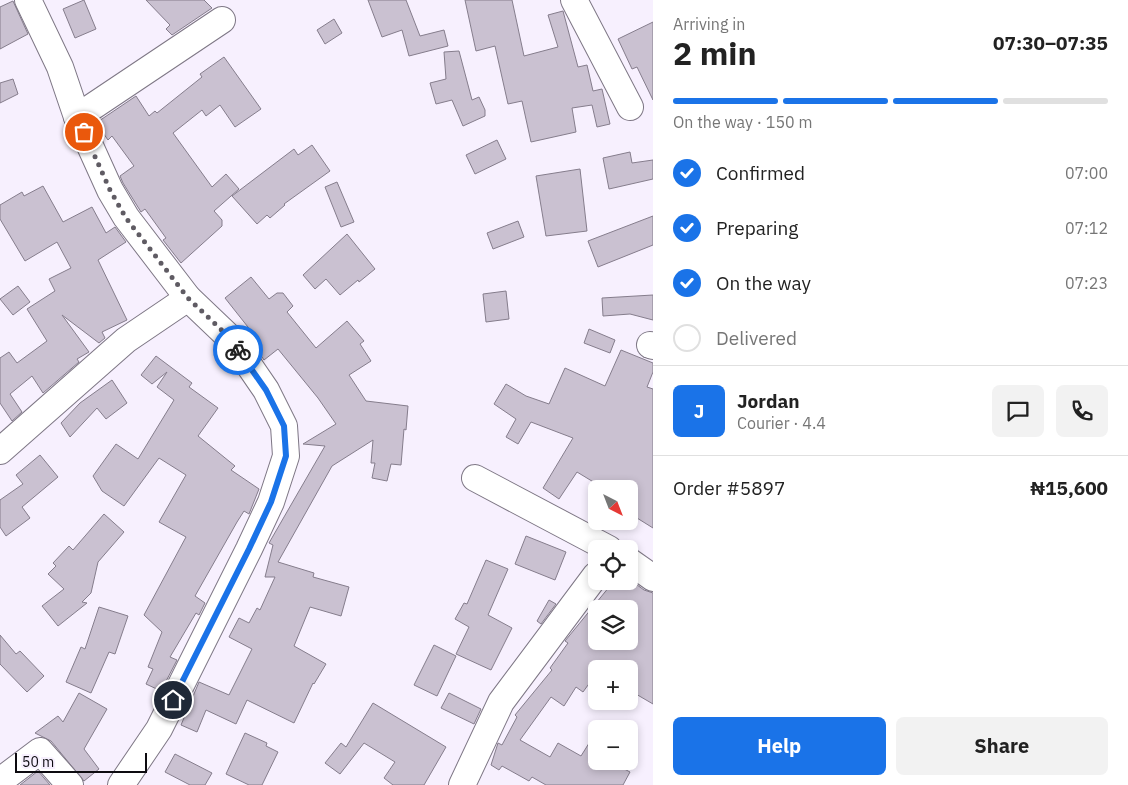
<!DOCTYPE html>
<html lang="en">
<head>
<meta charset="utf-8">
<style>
	:root { --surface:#fff; --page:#f2f2f2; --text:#222; --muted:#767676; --line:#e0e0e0; --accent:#1a73e8 }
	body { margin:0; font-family:"IBM Plex Sans",sans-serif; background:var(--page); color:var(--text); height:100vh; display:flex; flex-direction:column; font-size:19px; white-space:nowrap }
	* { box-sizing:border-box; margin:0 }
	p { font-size:16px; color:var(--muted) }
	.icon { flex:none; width:28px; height:28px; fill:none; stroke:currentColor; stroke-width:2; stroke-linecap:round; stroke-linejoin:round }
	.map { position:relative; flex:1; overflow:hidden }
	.drawer { display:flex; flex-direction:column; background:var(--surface); width:475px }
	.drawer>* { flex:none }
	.needle { width:32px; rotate:138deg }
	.buttons { position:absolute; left:588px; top:480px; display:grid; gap:10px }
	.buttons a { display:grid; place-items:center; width:50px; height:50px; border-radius:8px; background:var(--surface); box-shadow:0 2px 8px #0003; font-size:25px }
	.scale { position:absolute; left:15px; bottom:12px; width:132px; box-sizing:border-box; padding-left:5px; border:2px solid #0d0b10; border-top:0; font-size:14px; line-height:18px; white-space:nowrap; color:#0d0b10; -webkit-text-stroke:4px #f7f0fe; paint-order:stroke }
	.pin { position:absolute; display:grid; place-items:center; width:42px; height:42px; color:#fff; margin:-21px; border:2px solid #fff; border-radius:50%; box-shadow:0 1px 5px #0007 }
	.courier { position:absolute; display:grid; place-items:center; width:50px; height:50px; margin:-25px; border:4px solid #1a73e8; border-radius:50%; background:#fff; color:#222; box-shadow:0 1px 6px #0007 }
	.headline em { font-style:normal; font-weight:800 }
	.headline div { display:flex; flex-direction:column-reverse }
	.headline { display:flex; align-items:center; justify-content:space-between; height:85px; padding:0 20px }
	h1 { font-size:32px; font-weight:800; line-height:38px }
	.bar { display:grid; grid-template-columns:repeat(4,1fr); gap:8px 5px; align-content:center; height:60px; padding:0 20px }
	.bar i { height:6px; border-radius:4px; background:var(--line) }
	.bar .selected { background:var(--accent) }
	.bar p { grid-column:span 4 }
	.line { display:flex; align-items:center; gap:12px; padding:0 20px; border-top:1px solid var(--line) }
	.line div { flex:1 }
	.round { display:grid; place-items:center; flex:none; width:52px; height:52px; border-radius:8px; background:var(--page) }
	ol { padding:0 20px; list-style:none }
	li { display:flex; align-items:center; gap:15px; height:55px }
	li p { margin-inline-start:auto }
	li .icon { padding:5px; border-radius:50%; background:var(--accent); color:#fff; stroke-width:4 }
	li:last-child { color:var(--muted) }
	li i { width:28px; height:28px; border:2px solid var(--line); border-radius:50% }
	.primary-button { display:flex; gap:10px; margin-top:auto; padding:10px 20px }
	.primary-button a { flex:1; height:58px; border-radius:8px; background:var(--accent); color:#fff; font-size:20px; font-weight:800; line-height:58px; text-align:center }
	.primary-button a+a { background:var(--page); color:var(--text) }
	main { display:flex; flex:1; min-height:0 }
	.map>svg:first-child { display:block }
	.building { fill:#cac1d1; stroke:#857d8c; fill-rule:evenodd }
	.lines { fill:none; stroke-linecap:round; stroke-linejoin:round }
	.minor-casing { stroke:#7e7785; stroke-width:28 }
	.minor { stroke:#fff; stroke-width:26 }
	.done { stroke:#5f5b63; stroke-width:5; stroke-dasharray:0 9 }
	.route { stroke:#1a73e8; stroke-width:6 }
</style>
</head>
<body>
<main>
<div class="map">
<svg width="653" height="785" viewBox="0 0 653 785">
	<rect width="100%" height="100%" fill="#f7f0fe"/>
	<!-- building -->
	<g class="building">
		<polygon points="84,0 96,29 75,38 63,9"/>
		<polygon points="146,0 204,0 212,8 172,35 166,29 170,25"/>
		<polygon points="368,0 406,0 420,36 444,30 448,46 409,56 402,30 382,37"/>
		<polygon points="465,0 512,0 524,56 558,47 548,15 563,11 578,67 587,65 593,91 602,89 610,124 597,127 592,105 572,108 576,132 531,142 522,101 508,104 495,46 476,51"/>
		<polygon points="13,1 28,34 0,49 0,7"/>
		<polygon points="334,19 342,33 325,44 317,30"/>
		<polygon points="653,22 653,100 637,67 632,69 618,39"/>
		<polygon points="459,51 472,100 479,97 485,110 485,116 463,126 452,100 436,104 430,83 446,79 444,52"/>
		<polygon points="224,57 261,109 235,127 220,105 206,116 202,110 173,133 212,187 226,174 239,189 214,211 222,220 222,226 181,263 163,240 166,238 145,209 141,212 123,183 120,176 134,166 112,136 108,140 96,123 136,96 149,116 155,111 157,113 202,77 200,74"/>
		<polygon points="13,79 18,94 0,103 0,83"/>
		<polygon points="497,140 506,159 475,174 466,155"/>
		<polygon points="312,145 330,171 284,204 285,205 270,218 267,215 257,224 232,196 294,149 298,155"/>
		<polygon points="630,152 632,163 653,160 653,179 609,189 603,158"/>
		<polygon points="580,169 587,231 546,236 536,176"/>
		<polygon points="337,182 354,222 341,227 325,187"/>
		<polygon points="43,186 63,222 92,207 106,233 115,227 126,242 98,260 127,320 102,332 105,338 99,343 62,315 89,352 77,359 79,362 43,393 32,376 10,394 22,412 12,421 0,403 0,358 9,352 17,363 47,341 27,309 55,291 49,279 71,268 57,242 25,261 0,219 0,205 22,192 24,196"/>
		<polygon points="653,216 653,245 598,267 588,241"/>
		<polygon points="518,221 524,237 493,249 487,233"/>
		<polygon points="347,234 375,269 359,282 358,280 340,295 326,279 315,289 303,275"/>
		<polygon points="251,277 269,299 277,293 283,293 293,306 287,312 316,348 347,321 364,341 360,344 371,361 349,375 366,401 408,406 406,430 404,429 401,465 391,464 387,481 372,478 375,463 371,463 373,440 332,466 278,562 314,573 313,577 349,587 341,616 310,607 294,646 326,664 314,684 313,683 294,723 247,700 236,724 206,710 197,732 181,725 199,682 229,695 252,649 229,637 239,618 249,623 257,608 260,610 275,577 265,577 273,545 269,543 325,446 303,444 336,424 318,398 278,349 264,360 254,345 259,341 225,298"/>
		<polygon points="18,286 30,302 13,315 0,299"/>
		<polygon points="506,291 509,319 486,322 483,294"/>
		<polygon points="653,295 653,320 630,314 603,316 602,298"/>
		<polygon points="589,329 615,340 610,353 584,343"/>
		<polygon points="621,350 653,363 653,372 647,387 653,389 653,528 629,513 629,489 605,489 577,472 559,499 543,488 573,438 531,422 518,444 506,437 516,419 494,404 506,384 526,396 549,404 565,368 605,386"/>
		<polygon points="156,356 192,383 189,387 218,408 198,436 235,466 231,470 259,489 249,514 244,511 237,522 195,596 205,603 199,615 196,613 170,657 177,660 161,691 146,684 153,669 148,667 162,632 144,615 186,537 159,522 186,475 159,458 124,506 102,491 93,476 116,444 138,459 174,400 157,387 167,372 152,384 141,375"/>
		<polygon points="112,380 127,403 106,419 97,408 70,437 61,423 80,403"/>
		<polygon points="40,455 58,477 22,507 30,518 6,536 0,527 0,500 23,484 16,475"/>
		<polygon points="104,514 124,532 98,562 91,593 82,602 87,603 58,626 42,606 64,589 48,574 56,566 53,563 69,546 73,550"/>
		<polygon points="526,536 566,552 555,580 515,564"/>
		<polygon points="486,560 508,569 488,615 512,628 491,670 456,654 469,627 455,619 464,603 467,604"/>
		<path d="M629 579 644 590 653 593V704L629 690V669H596V674L583 692 576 687 564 706 551 697 520 740 550 757 558 743 581 756 596 732V761H609L630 772 623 785H546L532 777 529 781 502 766 499 770 491 765 498 743 502 745 517 717 515 715 552 670 550 668 568 643 565 641 614 581H629ZM596 609H629V641H596Z"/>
		<polygon points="549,600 556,604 541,624 537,621"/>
		<polygon points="99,607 128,616 115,654 109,652 91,693 66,682 81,647 85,649"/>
		<polygon points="0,635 16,654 20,651 44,676 27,692 0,664"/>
		<polygon points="434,645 456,656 437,696 414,685"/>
		<polygon points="79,693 107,709 84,749 99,769 84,781 51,741 35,733 58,716 63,722"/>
		<polygon points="449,693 481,709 474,724 441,708"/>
		<polygon points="373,703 446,747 424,785 393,785 384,778 395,762 364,743 340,774 325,763 341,743 346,747"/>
		<polygon points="245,733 267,743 266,746 278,752 262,785 249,785 226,774"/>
		<polygon points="175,754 212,773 205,785 190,785 165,772"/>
		<polygon points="38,771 50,785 20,785"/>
	</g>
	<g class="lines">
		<defs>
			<g id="minor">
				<polyline points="28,0 60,67 77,117 110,190 126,217 188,298 231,339 266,390 284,426 286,456 271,502 249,549 159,729 121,785"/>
				<polyline points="574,0 630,107"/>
				<polyline points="77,117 222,20"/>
				<polyline points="650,345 653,346"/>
				<polyline points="0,451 126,340 188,298"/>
				<polyline points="475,478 609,549"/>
				<polyline points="629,561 653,578"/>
				<polyline points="0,781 40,751 70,785"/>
				<polyline points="462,785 501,702 596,575"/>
			</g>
		</defs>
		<!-- minor casing -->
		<use href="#minor" class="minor-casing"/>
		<!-- minor -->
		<use href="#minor" class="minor"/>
	</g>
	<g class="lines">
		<!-- done -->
		<polyline class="done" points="84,132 110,190 126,218 188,298 231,339 238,350"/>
		<!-- route -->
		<polyline class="route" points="173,700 249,549 271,502 286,456 284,426 266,390 238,350"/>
	</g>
</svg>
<div class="buttons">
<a><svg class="needle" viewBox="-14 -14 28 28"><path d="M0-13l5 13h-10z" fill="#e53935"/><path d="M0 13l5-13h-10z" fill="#767676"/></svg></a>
<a><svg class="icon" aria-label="locate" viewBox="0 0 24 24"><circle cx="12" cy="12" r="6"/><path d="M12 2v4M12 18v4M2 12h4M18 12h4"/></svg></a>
<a><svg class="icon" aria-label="layers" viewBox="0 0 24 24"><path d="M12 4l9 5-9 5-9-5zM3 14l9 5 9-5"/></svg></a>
<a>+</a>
<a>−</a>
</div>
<div class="scale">50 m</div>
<div class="pin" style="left:84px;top:132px;background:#ea580c"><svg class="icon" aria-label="bag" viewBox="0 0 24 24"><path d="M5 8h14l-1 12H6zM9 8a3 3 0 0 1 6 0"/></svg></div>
<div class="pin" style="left:173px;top:700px;background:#1f2937"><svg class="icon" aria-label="home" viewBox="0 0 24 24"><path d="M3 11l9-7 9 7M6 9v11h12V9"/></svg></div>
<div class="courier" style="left:238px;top:350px"><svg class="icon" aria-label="bike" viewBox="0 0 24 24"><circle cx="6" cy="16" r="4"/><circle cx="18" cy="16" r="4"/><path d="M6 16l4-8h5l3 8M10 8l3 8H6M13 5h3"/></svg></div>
</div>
<section class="drawer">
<div class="headline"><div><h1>2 min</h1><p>Arriving in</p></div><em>07:30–07:35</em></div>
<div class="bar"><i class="selected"></i><i class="selected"></i><i class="selected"></i><i></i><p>On the way · 150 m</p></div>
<ol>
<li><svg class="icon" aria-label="check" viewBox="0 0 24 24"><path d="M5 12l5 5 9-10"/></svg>Confirmed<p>07:00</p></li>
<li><svg class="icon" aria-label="check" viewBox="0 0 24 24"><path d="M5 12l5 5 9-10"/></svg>Preparing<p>07:12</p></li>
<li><svg class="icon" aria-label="check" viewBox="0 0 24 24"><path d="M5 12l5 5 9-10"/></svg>On the way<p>07:23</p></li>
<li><i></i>Delivered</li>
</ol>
<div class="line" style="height:90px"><b class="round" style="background:var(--accent);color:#fff">J</b><div><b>Jordan</b><p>Courier · 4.4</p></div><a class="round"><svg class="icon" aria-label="chat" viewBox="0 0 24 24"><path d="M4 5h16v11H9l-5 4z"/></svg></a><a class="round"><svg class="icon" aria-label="phone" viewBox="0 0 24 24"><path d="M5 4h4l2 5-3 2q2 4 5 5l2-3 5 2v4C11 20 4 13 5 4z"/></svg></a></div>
<div class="line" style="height:65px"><div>Order #5897</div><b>₦15,600</b></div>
<div class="primary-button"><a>Help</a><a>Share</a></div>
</section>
</main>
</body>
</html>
